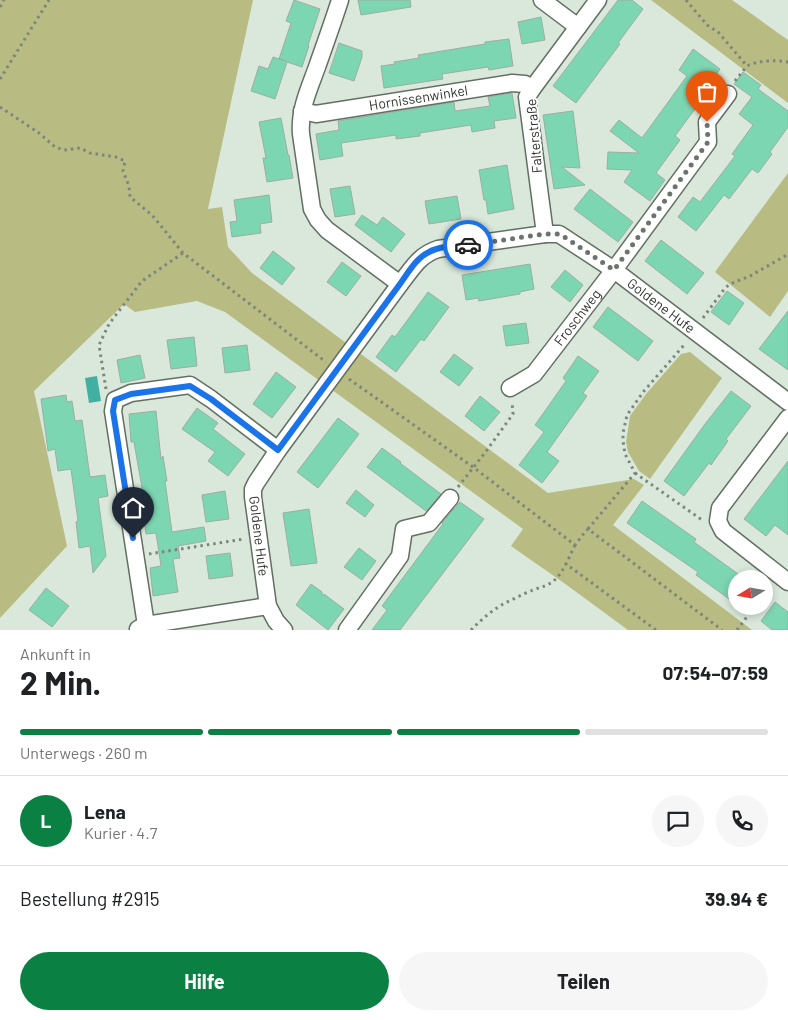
<!DOCTYPE html>
<html lang="de">
<head>
<meta charset="utf-8">
<style>
	:root { --surface:#fff; --page:#f6f6f6; --text:#202124; --muted:#757577; --line:#e0e0e0; --accent:#0b8043 }
	body { margin:0; font-family:Barlow,sans-serif; background:var(--page); color:var(--text); height:100vh; display:flex; flex-direction:column; font-size:19px; white-space:nowrap }
	* { box-sizing:border-box; margin:0 }
	p { font-size:16px; color:var(--muted) }
	.icon { flex:none; width:28px; height:28px; fill:none; stroke:currentColor; stroke-width:2; stroke-linecap:round; stroke-linejoin:round }
	.map { position:relative; height:630px; overflow:hidden }
	.details { display:flex; flex-direction:column; background:var(--surface); flex:1 }
	.details>* { flex:none }
	.needle { width:32px; rotate:259deg }
	.controls { position:absolute; left:728px; top:570px; display:grid; gap:10px }
	.controls a { display:grid; place-items:center; width:45px; height:45px; border-radius:50%; background:var(--surface); box-shadow:0 2px 8px #0003; font-size:25px }
	.pin { position:absolute; display:grid; place-items:center; width:42px; height:42px; color:#fff; margin:-51px -21px; border-radius:50% 50% 50% 0; rotate:-45deg; box-shadow:0 0 5px #0007 }
	.pin .icon { rotate:45deg }
	.courier { position:absolute; display:grid; place-items:center; width:50px; height:50px; margin:-25px; border:4px solid #1a73e8; border-radius:50%; background:#fff; color:#222; box-shadow:0 1px 6px #0007 }
	.head em { font-style:normal; font-weight:700 }
	.head div { display:flex; flex-direction:column-reverse }
	.head { display:flex; align-items:center; justify-content:space-between; height:85px; padding:0 20px }
	h1 { font-size:32px; font-weight:700; line-height:38px }
	.bar { display:grid; grid-template-columns:repeat(4,1fr); gap:8px 5px; align-content:center; height:60px; padding:0 20px }
	.bar i { height:6px; border-radius:4px; background:var(--line) }
	.bar .on { background:var(--accent) }
	.bar p { grid-column:span 4 }
	.line { display:flex; align-items:center; gap:12px; padding:0 20px; border-top:1px solid var(--line) }
	.line div { flex:1 }
	.round { display:grid; place-items:center; flex:none; width:52px; height:52px; border-radius:26px; background:var(--page) }
	.action { display:flex; gap:10px; margin-top:auto; padding:10px 20px }
	.action a { flex:1; height:58px; border-radius:30px; background:var(--accent); color:#fff; font-size:20px; font-weight:700; line-height:58px; text-align:center }
	.action a+a { background:var(--page); color:var(--text) }
	.map>svg:first-child { display:block }
	.green { fill:#b8bb82 }
	.water { fill:#41b0a2 }
	.building { fill:#7dd6b2; stroke:#9baea5 }
	.lines { fill:none; stroke-linecap:round; stroke-linejoin:round }
	.minor-casing { stroke:#626f63; stroke-width:19 }
	.path { stroke:#7c867d; stroke-width:3; stroke-dasharray:2.5 4; stroke-linecap:butt }
	.minor { stroke:#fff; stroke-width:16 }
	.done { stroke:#6b746c; stroke-width:5; stroke-dasharray:0 9 }
	.route { stroke:#1a73e8; stroke-width:6 }
	.labels { text-anchor:middle; stroke-width:4; stroke-linejoin:round; paint-order:stroke }
	.street-label { font-size:14px; fill:#303530; stroke:#fff }
</style>
</head>
<body>
<div class="map">
<svg width="788" height="630" viewBox="0 0 788 630">
	<rect width="100%" height="100%" fill="#d9e8da"/>
	<!-- green -->
	<g class="green">
		<polygon points="0,0 253,0 208,209 222,207 228,247 252,273 548,493 634,479 644,485 613,525 752,630 628,630 564,583 511,546 523,529 225,312 197,301 135,312 124,304 34,391 67,546 0,618"/>
		<polygon points="651,0 732,0 788,40 788,103"/>
		<polygon points="788,173 788,291 770,317 715,272"/>
		<polygon points="690,352 722,378 650,479 639,471 628,452 626,442 630,416 646,394 681,354"/>
	</g>
	<!-- water -->
	<polygon class="water" points="97,376 101,401 89,403 85,378"/>
	<!-- building -->
	<g class="building">
		<polygon points="294,0 320,9 308,45 309,46 302,67 287,62 275,99 251,91 259,66 268,69 273,57 286,61 279,59 291,23 286,21"/>
		<polygon points="358,0 410,0 411,7 361,15"/>
		<polygon points="618,0 632,0 643,9 618,43 620,44 576,103 553,86"/>
		<polygon points="541,17 545,40 522,44 518,22"/>
		<polygon points="509,39 513,66 489,70 488,67 442,74 443,79 384,88 381,66 395,64 394,62 419,58 418,55 485,44 485,42"/>
		<polygon points="339,43 362,51 362,57 354,81 329,73"/>
		<polygon points="693,49 720,69 696,103 698,105 675,136 680,140 656,173 665,180 650,201 624,182 632,170 607,169 608,152 639,153 610,131 619,120 642,138 687,76 679,70"/>
		<polygon points="743,72 761,85 758,89 788,111 788,127 770,152 772,154 758,173 752,169 729,199 724,195 696,231 678,217 693,197 700,202 735,156 732,154 753,125 739,114 752,97 734,84"/>
		<polygon points="512,93 516,118 494,121 495,128 472,132 471,125 420,133 420,136 396,139 396,135 341,143 343,156 320,160 316,134 339,130 338,121 454,102 455,111 490,106 488,97"/>
		<polygon points="573,111 580,168 562,167 585,185 554,189 543,115"/>
		<polygon points="281,118 288,155 289,155 293,178 267,182 263,158 266,158 259,122"/>
		<polygon points="507,165 514,209 488,214 486,200 484,200 479,170"/>
		<polygon points="350,186 355,214 335,217 330,189"/>
		<polygon points="590,189 633,222 618,242 574,209"/>
		<polygon points="269,195 272,222 260,224 261,233 232,237 230,222 237,221 234,200"/>
		<polygon points="457,196 461,219 429,224 425,201"/>
		<polygon points="362,215 377,225 383,217 405,234 391,252 355,225"/>
		<polygon points="661,240 704,273 687,294 645,261"/>
		<polygon points="273,251 295,268 282,285 260,268"/>
		<polygon points="342,262 361,276 346,296 327,282"/>
		<polygon points="530,264 534,289 520,292 520,294 479,301 478,298 466,300 462,275"/>
		<polygon points="565,270 583,285 570,302 551,287"/>
		<polygon points="727,291 744,303 729,325 711,312"/>
		<polygon points="428,292 449,307 424,341 421,339 396,372 376,357 392,335 395,337"/>
		<polygon points="608,307 653,341 638,361 593,327"/>
		<polygon points="788,311 788,370 759,349"/>
		<polygon points="526,323 529,343 506,346 503,326"/>
		<polygon points="194,337 197,366 171,369 167,340"/>
		<polygon points="247,345 250,370 225,373 222,348"/>
		<polygon points="454,354 473,368 459,386 440,372"/>
		<polygon points="140,355 145,378 121,383 117,360"/>
		<polygon points="578,356 599,371 583,393 587,396 547,452 559,461 542,483 519,465 544,432 535,425 566,381 563,378"/>
		<polygon points="276,372 296,387 272,418 253,404"/>
		<polygon points="731,391 751,406 726,439 728,441 711,465 709,463 684,496 664,481 705,424"/>
		<polygon points="66,395 67,402 72,401 75,421 82,420 90,477 105,475 108,496 98,498 106,556 93,573 90,546 79,548 76,522 78,521 71,469 58,471 55,449 48,451 41,399"/>
		<polygon points="480,396 500,412 484,431 465,416"/>
		<polygon points="197,408 218,423 213,429 245,454 228,476 208,461 215,452 182,429"/>
		<polygon points="156,411 161,459 163,456 167,481 165,481 172,532 204,527 206,541 178,546 180,558 173,559 178,592 153,596 150,568 161,566 156,533 146,534 142,505 145,505 134,442 131,442 129,414"/>
		<polygon points="338,418 359,434 318,488 297,472"/>
		<polygon points="382,448 401,462 400,463 441,494 426,511 367,467"/>
		<polygon points="788,461 788,535 775,525 766,536 744,519"/>
		<polygon points="356,490 374,505 365,517 346,503"/>
		<polygon points="225,491 229,519 206,522 202,495"/>
		<polygon points="642,501 696,539 694,542 745,579 736,579 736,604 696,575 698,572 627,523"/>
		<polygon points="460,502 484,519 400,630 372,630 387,610 382,606 443,524 442,523"/>
		<polygon points="309,509 317,563 291,566 283,513"/>
		<polygon points="359,548 376,561 362,580 344,567"/>
		<polygon points="230,553 233,576 209,579 206,556"/>
		<polygon points="311,584 322,592 322,596 324,594 344,609 328,630 296,605"/>
		<polygon points="46,588 69,606 52,627 29,610"/>
		<polygon points="775,602 788,612 788,630 772,630 761,621"/>
	</g>
	<g class="lines">
		<defs>
			<g id="minor">
				<path d="M340 0C333 22 325 44 317 67 309 89 299 110 301 134L312 209 318 220 327 230 400 284"/>
				<polyline points="542,0 578,27"/>
				<path id="s1" d="M302 111 316 114 512 83 525 84 532 89"/>
				<polyline points="545,234 527,97 532,89 598,0"/>
				<path id="s2" d="M510 388 534 374 614 270 708 142 707 122 728 94"/>
				<polyline points="788,418 720,508 718,521 723,531 788,582"/>
				<polyline points="146,625 113,411 115,400 131,393 190,385 211,399 278,450"/>
				<polyline points="138,629 146,625 268,606"/>
				<path id="s3" d="M284 630 276 621 268 606 253 497V489L256 483 278 450 400 284C412 269 419 255 438 249L545 234H559L614 270 788 402"/>
				<polyline points="347,630 400,556 404,529 429,523 450,498"/>
			</g>
		</defs>
		<!-- minor casing -->
		<use href="#minor" class="minor-casing"/>
		<!-- path -->
		<g class="path">
			<path d="M686 0 707 25 718 32 747 66C759 60 775 60 788 62"/>
			<polyline points="0,7 4,0"/>
			<polyline points="0,79 49,0"/>
			<polyline points="735,81 747,66"/>
			<polyline points="0,107 39,133 55,147 64,150 80,148 90,153 116,157 125,161 123,171 129,186 130,197 152,215 183,253 326,362"/>
			<polyline points="703,318 725,288 730,284 750,276 785,256 788,253"/>
			<polyline points="349,379 473,467 575,545 585,532 588,529 722,630"/>
			<polyline points="106,389 99,345 109,324 142,281 183,253"/>
			<polyline points="635,473 702,520"/>
			<polyline points="458,487 487,450 513,414 512,402"/>
			<polyline points="588,529 635,473 625,454 623,441 623,433 627,415 644,391 685,344"/>
			<polyline points="575,545 566,564 656,630"/>
			<polyline points="149,554 244,539"/>
			<polyline points="764,594 770,585"/>
			<path d="M471 630C481 620 492 610 505 603 512 600 519 596 526 593 548 583 553 588 566 564"/>
			<polyline points="737,630 755,606"/>
		</g>
		<!-- minor -->
		<use href="#minor" class="minor"/>
	</g>
	<g class="lines">
		<!-- done -->
		<polyline class="done" points="468,245 545,234 560,234 614,270 708,142 707,122"/>
		<!-- route -->
		<path class="route" d="M133 538 113 411 115 400 131 394 190 386 211 399 278 450 400 284C408 273 416 258 429 252 440 246 455 246 468 245"/>
	</g>
	<g class="labels">
		<!-- street labels -->
		<g class="street-label">
			<text dy="5" stroke="none"><textPath href="#s1" startOffset="118">Hornissenwinkel</textPath></text>
			<text transform="translate(534 136) rotate(-95)" y="5">Falterstraße</text>
			<text dy="5" stroke="none"><textPath href="#s3" startOffset="699">Goldene Hufe</textPath></text>
			<text dy="5" stroke="none"><textPath href="#s2" startOffset="99">Froschweg</textPath></text>
			<text transform="translate(259 536) rotate(83)" y="5">Goldene Hufe</text>
		</g>
	</g>
</svg>
<div class="controls">
<a><svg class="needle" viewBox="-14 -14 28 28"><path d="M0-13l5 13h-10z" fill="#e53935"/><path d="M0 13l5-13h-10z" fill="#757577"/></svg></a>
</div>
<div class="pin" style="left:707px;top:122px;background:#ea580c"><svg class="icon" aria-label="bag" viewBox="0 0 24 24"><path d="M5 8h14l-1 12H6zM9 8a3 3 0 0 1 6 0"/></svg></div>
<div class="pin" style="left:133px;top:538px;background:#1f2937"><svg class="icon" aria-label="home" viewBox="0 0 24 24"><path d="M3 11l9-7 9 7M6 9v11h12V9"/></svg></div>
<div class="courier" style="left:468px;top:245px"><svg class="icon" aria-label="car" viewBox="0 0 24 24"><path d="M5 17H2v-5l4-1 3-4h7l3 4 3 1v5h-3M9 17h6M6 11h13"/><circle cx="7" cy="17" r="2"/><circle cx="17" cy="17" r="2"/></svg></div>
</div>
<section class="details">
<div class="head"><div><h1>2 Min.</h1><p>Ankunft in</p></div><em>07:54–07:59</em></div>
<div class="bar"><i class="on"></i><i class="on"></i><i class="on"></i><i></i><p>Unterwegs · 260 m</p></div>
<div class="line" style="height:90px"><b class="round" style="background:var(--accent);color:#fff">L</b><div><b>Lena</b><p>Kurier · 4.7</p></div><a class="round"><svg class="icon" aria-label="chat" viewBox="0 0 24 24"><path d="M4 5h16v11H9l-5 4z"/></svg></a><a class="round"><svg class="icon" aria-label="phone" viewBox="0 0 24 24"><path d="M5 4h4l2 5-3 2q2 4 5 5l2-3 5 2v4C11 20 4 13 5 4z"/></svg></a></div>
<div class="line" style="height:65px"><div>Bestellung #2915</div><b>39.94 €</b></div>
<div class="action"><a>Hilfe</a><a>Teilen</a></div>
</section>
</body>
</html>
